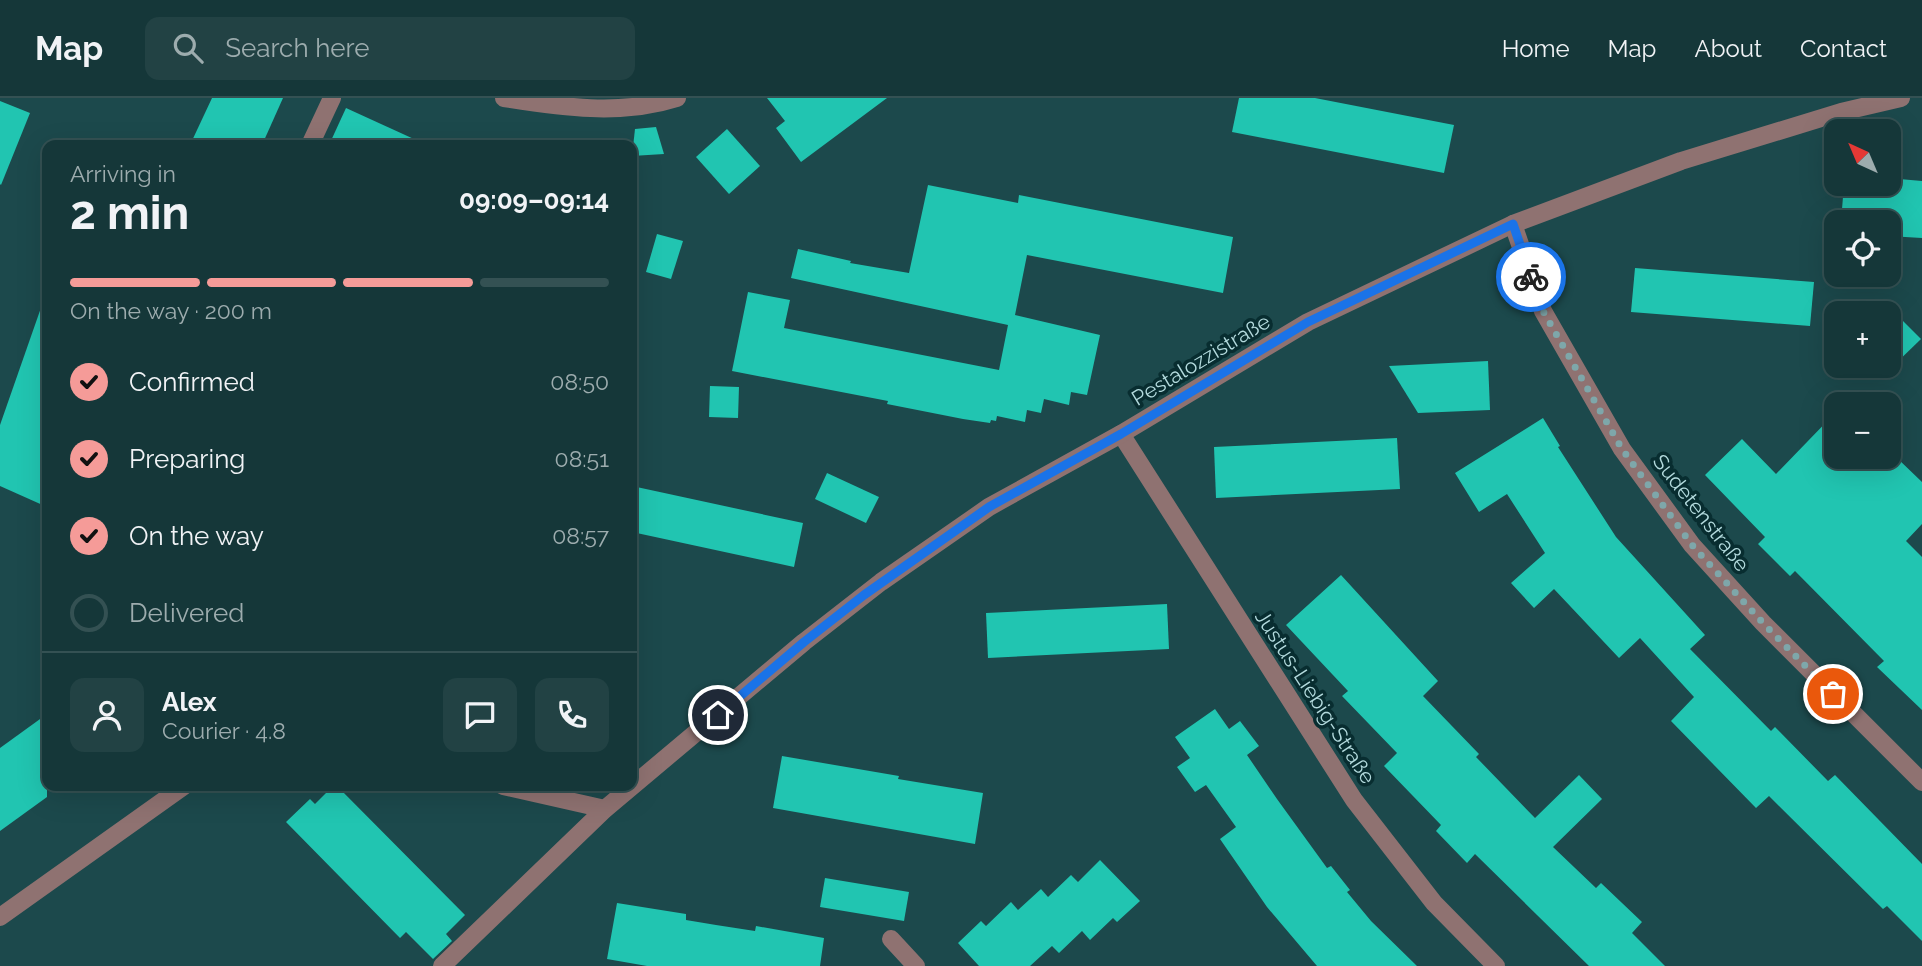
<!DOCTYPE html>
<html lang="en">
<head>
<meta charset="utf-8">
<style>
	:root { --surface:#153739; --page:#224244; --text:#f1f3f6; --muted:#9dacae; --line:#345153; --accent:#f59b98 }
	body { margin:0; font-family:Raleway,sans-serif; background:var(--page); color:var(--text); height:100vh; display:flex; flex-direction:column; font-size:26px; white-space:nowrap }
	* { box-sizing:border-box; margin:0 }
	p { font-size:23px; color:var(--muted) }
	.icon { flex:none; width:38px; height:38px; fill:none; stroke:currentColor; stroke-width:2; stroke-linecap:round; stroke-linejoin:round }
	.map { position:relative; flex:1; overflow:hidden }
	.side { position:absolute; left:42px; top:42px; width:595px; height:651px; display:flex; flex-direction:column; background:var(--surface); border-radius:14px; box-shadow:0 7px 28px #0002,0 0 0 2px var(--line) }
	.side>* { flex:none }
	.needle { width:46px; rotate:316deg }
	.buttons { position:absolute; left:1824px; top:21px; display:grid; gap:14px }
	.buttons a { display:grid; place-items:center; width:77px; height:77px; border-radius:14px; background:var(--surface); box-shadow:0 7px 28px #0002,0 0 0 2px var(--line); font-size:35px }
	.pin { position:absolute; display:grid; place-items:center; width:60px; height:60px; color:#fff; margin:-30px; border:4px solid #fff; border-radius:50%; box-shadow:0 2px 7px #0007 }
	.courier { position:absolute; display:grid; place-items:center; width:70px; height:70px; margin:-35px; border:5px solid #1a73e8; border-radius:50%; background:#fff; color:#222; box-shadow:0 2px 9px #0007 }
	.overview em { font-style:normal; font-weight:700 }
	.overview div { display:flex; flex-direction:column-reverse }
	.overview { display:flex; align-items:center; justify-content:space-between; height:119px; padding:0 28px }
	h1 { font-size:46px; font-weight:700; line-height:52px }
	.bar { display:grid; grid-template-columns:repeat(4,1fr); gap:10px 7px; align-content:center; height:84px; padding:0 28px }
	.bar i { height:9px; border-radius:5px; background:var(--line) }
	.bar .on { background:var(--accent) }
	.bar p { grid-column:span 4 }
	.line { display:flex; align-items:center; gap:18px; padding:0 28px; border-top:2px solid var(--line) }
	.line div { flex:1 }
	.round { display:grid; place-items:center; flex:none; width:74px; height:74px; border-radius:14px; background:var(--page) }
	ol { padding:0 28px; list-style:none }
	li { display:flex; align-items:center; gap:21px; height:77px }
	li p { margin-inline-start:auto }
	li .icon { padding:7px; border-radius:50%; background:var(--accent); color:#111; stroke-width:4 }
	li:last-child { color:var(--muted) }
	li i { width:38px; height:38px; border:4px solid var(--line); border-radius:50% }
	header { display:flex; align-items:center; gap:42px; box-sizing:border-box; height:98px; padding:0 35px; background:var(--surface); border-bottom:2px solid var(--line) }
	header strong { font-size:33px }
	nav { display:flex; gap:38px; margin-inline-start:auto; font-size:24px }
	.search { width:490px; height:63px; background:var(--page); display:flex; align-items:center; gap:18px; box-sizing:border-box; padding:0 24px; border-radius:14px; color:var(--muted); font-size:26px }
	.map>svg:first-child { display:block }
	.building { fill:#21c5b1 }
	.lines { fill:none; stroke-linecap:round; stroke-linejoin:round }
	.minor { stroke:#8f7271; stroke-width:18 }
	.done { stroke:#7ea7aa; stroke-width:7; stroke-dasharray:0 12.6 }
	.route { stroke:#1a73e8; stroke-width:9 }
	.labels { text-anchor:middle; stroke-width:7; stroke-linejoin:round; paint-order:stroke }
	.street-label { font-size:21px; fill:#b3dadd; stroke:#082d30 }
</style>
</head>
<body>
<header>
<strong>Map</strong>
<div class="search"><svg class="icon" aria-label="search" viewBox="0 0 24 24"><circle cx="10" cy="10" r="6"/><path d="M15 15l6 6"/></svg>Search here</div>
<nav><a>Home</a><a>Map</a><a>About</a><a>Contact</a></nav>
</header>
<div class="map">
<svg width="1922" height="868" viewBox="0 0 1922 868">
	<rect width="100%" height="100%" fill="#1c494c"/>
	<!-- building -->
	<g class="building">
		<polygon points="212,0 283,0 262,47 190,47"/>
		<polygon points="767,0 887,0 801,64 776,30 785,23"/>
		<polygon points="1239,0 1315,0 1454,27 1444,75 1232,34"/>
		<polygon points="0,3 30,15 1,87 0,86"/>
		<polygon points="346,10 427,47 329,47"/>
		<polygon points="656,29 664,56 632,58 635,31"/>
		<polygon points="727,31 760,68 729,96 696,59"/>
		<polygon points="1888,80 1922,83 1922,140 1888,138 1888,124 1841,124 1844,86 1888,86"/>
		<polygon points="928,87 1018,105 1019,97 1233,139 1223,195 1027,157 1015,217 1100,237 1087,297 1071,294 1069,307 1044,301 1041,315 1027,312 1025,324 997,318 996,323 991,322 990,325 963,321 887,306 888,303 732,273 748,194 790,202 784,230 999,272 1008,227 791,180 798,151 851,163 850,165 909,175"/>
		<polygon points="657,136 683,143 671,181 646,174"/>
		<polygon points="1635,170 1814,184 1810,228 1631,214"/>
		<polygon points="43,204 47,205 47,409 0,388 0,327"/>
		<polygon points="1888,208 1921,241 1888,273"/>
		<polygon points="1488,263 1490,312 1418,315 1389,268"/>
		<polygon points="710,288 739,289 738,320 709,319"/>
		<polygon points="1836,314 1836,359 1896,359 1922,384 1922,426 1906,443 1922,459 1922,612 1877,569 1884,563 1795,473 1790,478 1758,446 1765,439 1705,377 1742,341 1776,376"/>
		<polygon points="1543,320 1560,348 1558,349 1616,439 1705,537 1690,551 1771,633 1775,629 1828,683 1835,677 1922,766 1922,843 1887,808 1883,811 1769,698 1756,710 1671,623 1694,599 1640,540 1619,560 1554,491 1534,510 1511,485 1545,455 1507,396 1479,414 1455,375"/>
		<polygon points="1397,340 1400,391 1216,400 1214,349"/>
		<polygon points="827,375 879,399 866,425 815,401"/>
		<polygon points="632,388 803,425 794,469 632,434"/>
		<polygon points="1341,477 1438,583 1423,598 1479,656 1476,659 1535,720 1579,677 1602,701 1553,749 1596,790 1601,785 1642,824 1632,835 1665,868 1589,868 1475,756 1467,765 1436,733 1441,727 1384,668 1397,655 1342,598 1348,593 1286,527"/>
		<polygon points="1167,506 1169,551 988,560 986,515"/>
		<polygon points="1215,611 1229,631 1240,623 1259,648 1247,657 1277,701 1327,770 1331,768 1350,792 1347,794 1371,823 1417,868 1317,868 1267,809 1220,741 1236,729 1206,687 1195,694 1177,669 1190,660 1175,639"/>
		<polygon points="47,616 47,699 0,733 0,650"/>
		<polygon points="782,658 899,678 898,681 983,695 975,746 773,710"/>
		<polygon points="333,688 337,688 465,817 446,836 452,843 433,861 406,834 400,840 286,724 310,701 315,706"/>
		<polygon points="1100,762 1140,803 1117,824 1113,820 1090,842 1082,833 1059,855 1052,848 1030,868 979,868 958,845 981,823 986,828 1011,804 1018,812 1041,791 1048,799 1071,777 1078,784"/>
		<polygon points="825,780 909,794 904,823 820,809"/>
		<polygon points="617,805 686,816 686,822 716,827 755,833 756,828 824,840 820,868 647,868 607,861"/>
	</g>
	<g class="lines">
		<!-- minor -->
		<g class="minor">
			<path d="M504 0C561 9 621 18 677 0"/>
			<polyline points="310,47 332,0"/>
			<polyline points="1513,126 1543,213 1622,351 1692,447 1763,525 1922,684"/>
			<polyline points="1121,336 1354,702 1434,805 1496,868"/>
			<polyline points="503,688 605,711"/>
			<polyline points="0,819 184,688"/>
			<polyline points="891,841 916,868"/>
			<polyline points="442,868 605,711 804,544 881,484 989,409 1121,336 1308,224 1513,126 1681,63 1841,14 1901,0"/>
		</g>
	</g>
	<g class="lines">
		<!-- done -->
		<polyline class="done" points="1531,179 1543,213 1622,351 1692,447 1763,525 1833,596"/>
		<!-- route -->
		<polyline class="route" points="718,617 804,544 864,497 989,409 1121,336 1308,224 1513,126 1531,179"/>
	</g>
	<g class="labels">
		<!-- street labels -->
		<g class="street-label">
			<text transform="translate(1201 262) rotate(-31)" y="7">Pestalozzistraße</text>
			<text transform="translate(1701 415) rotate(52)" y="7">Sudetenstraße</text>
			<text transform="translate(1315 599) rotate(57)" y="7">Justus-Liebig-Straße</text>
		</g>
	</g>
</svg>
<div class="buttons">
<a><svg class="needle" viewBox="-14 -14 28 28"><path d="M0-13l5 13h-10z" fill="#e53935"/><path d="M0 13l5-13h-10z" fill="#9dacae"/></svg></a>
<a><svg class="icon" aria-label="locate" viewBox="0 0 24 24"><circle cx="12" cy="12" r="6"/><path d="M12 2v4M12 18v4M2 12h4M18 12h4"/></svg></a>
<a>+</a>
<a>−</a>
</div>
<div class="pin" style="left:1833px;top:596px;background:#ea580c"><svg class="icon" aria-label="bag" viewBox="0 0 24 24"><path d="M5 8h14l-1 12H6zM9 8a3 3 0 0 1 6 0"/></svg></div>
<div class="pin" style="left:718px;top:617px;background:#1f2937"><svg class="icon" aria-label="home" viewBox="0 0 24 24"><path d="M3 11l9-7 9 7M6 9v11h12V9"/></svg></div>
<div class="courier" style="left:1531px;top:179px"><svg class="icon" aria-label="bike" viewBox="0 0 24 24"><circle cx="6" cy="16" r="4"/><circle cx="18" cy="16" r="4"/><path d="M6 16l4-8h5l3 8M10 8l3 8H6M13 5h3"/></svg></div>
<section class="side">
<div class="overview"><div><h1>2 min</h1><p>Arriving in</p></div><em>09:09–09:14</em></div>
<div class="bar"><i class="on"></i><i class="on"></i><i class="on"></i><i></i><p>On the way · 200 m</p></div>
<ol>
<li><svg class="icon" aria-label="check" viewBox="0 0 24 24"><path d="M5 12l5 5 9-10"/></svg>Confirmed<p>08:50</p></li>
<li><svg class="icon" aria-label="check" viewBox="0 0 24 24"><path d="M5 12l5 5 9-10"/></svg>Preparing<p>08:51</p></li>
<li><svg class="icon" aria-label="check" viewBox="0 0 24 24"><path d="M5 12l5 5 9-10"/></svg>On the way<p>08:57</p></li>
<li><i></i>Delivered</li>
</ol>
<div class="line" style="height:126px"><a class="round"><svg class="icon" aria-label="person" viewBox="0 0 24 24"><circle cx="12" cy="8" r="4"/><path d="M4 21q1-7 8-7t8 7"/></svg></a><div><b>Alex</b><p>Courier · 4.8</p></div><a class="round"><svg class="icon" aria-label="chat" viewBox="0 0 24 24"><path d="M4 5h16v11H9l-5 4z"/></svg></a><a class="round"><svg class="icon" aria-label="phone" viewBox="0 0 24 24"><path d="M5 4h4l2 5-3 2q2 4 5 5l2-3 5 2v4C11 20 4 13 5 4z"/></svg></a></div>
</section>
</div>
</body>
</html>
